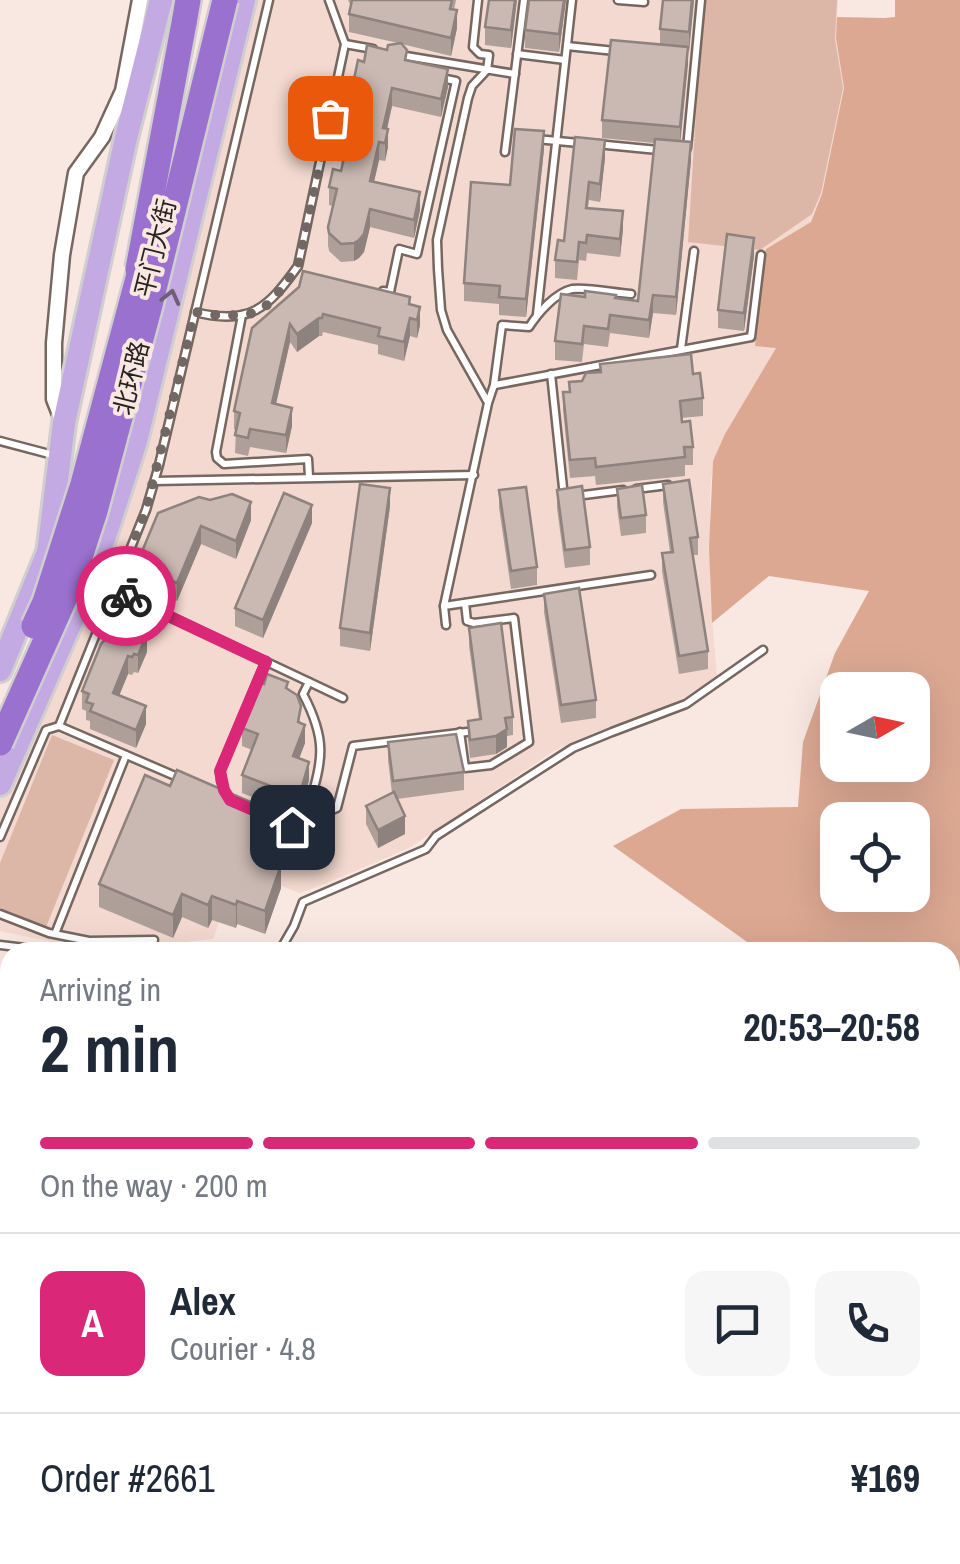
<!DOCTYPE html>
<html lang="en">
<head>
<meta charset="utf-8">
<style>
	:root { --surface:#fff; --page:#f6f6f7; --text:#1f2937; --muted:#747a83; --line:#e0e1e3; --accent:#db2777 }
	body { margin:0; font-family:"Archivo Narrow","Noto Sans SC",sans-serif; background:var(--page); color:var(--text); height:100vh; display:flex; flex-direction:column; font-size:38px; white-space:nowrap }
	* { box-sizing:border-box; margin:0 }
	p { font-size:32px; color:var(--muted) }
	.icon { flex:none; width:55px; height:55px; fill:none; stroke:currentColor; stroke-width:2; stroke-linecap:round; stroke-linejoin:round }
	.map { position:relative; flex:1; overflow:hidden }
	.drawer { position:absolute; left:0px; top:942px; width:960px; height:622px; display:flex; flex-direction:column; background:var(--surface); border-radius:30px 30px 0 0; box-shadow:0 10px 40px #0002 }
	.drawer>* { flex:none }
	.needle { width:65px; rotate:81deg }
	.controls { position:absolute; left:820px; top:672px; display:grid; gap:20px }
	.controls a { display:grid; place-items:center; width:110px; height:110px; border-radius:20px; background:var(--surface); box-shadow:0 10px 40px #0002; font-size:50px }
	.pin { position:absolute; display:grid; place-items:center; width:85px; height:85px; color:#fff; margin:-42px; border-radius:20px; box-shadow:0 5px 15px #0006 }
	.courier { position:absolute; display:grid; place-items:center; width:100px; height:100px; margin:-50px; border:8px solid #db2777; border-radius:50%; background:#fff; color:#222; box-shadow:0 2px 12px #0007 }
	.overview em { font-style:normal; font-weight:800 }
	.overview div { display:flex; flex-direction:column-reverse }
	.overview { display:flex; align-items:center; justify-content:space-between; height:170px; padding:0 40px }
	h1 { font-size:65px; font-weight:800; line-height:75px }
	.bar { display:grid; grid-template-columns:repeat(4,1fr); gap:15px 10px; align-content:center; height:120px; padding:0 40px }
	.bar i { height:12px; border-radius:8px; background:var(--line) }
	.bar .active { background:var(--accent) }
	.bar p { grid-column:span 4 }
	.line { display:flex; align-items:center; gap:25px; padding:0 40px; border-top:2px solid var(--line) }
	.line div { flex:1 }
	.round { display:grid; place-items:center; flex:none; width:105px; height:105px; border-radius:20px; background:var(--page) }
	.map>svg:first-child { display:block }
	.built { fill:#f3d9cf }
	.green { fill:#dcb6a7 }
	.forest { fill:#dca892; fill-rule:evenodd }
	.lines { fill:none; stroke-linecap:round; stroke-linejoin:round }
	.lane-casing { stroke:#766761; stroke-width:11 }
	.street-casing { stroke:#766761; stroke-width:19 }
	.secondary-casing { stroke:#766761; stroke-width:25 }
	.primary-casing { stroke:#d0cece; stroke-width:28 }
	.highway-casing { stroke:#d0cece; stroke-width:30 }
	.lane { stroke:#fff; stroke-width:6 }
	.street { stroke:#fff; stroke-width:14 }
	.secondary { stroke:#fff; stroke-width:20 }
	.primary { stroke:#c3aae3; stroke-width:22 }
	.highway { stroke:#9b71d0; stroke-width:25 }
	.highway-bridge-casing { stroke:#d0cece; stroke-width:30; stroke-linecap:butt }
	.highway-bridge { stroke:#9b71d0; stroke-width:25 }
	.wall { fill:#ae9f99 }
	.shaded-wall { fill:#8d827d }
	.building { fill:#cab9b2; stroke:#8d827d; stroke-width:2.5 }
	.oneway { stroke:#6e5f77 }
	.done { stroke:#716763; stroke-width:10; stroke-dasharray:0 18 }
	.route { stroke:#db2777; stroke-width:12 }
	.labels { text-anchor:middle; stroke-width:8; stroke-linejoin:round; paint-order:stroke }
	.street-label { font-size:25px; fill:#28221f; stroke:#f9e8e1 }
</style>
</head>
<body>
<div class="map">
<svg width="960" height="1564" viewBox="0 0 960 1564">
	<rect width="100%" height="100%" fill="#f9e8e1"/>
	<!-- built -->
	<polygon class="built" points="250,0 838,0 836,38 844,88 822,194 811,222 766,249 755,345 776,347 713,461 710,493 710,595 717,677 667,708 601,730 554,751 409,848 327,883 300,893 238,869 213,939 100,952 0,931 0,799 9,780"/>
	<!-- green -->
	<g class="green">
		<polygon points="703,0 837,0 835,39 843,88 821,193 812,214 760,250 688,242"/>
		<polygon points="52,735 114,760 46,927 0,908 0,863"/>
	</g>
	<!-- forest -->
	<g class="forest">
		<path d="M895 0H960V1023L950 1019V952H761L613 846 681 809 798 807 803 742 835 653 869 591 769 576 712 623 709 548 713 461 725 434 776 348 755 346 766 249 811 222 822 194 844 88 836 38 837 17 885 18 895 17ZM838 690H912V765H838ZM838 820H912V895H838Z"/>
		<polygon points="960,1043 960,1564 543,1564 543,1559 531,1555 950,1555 950,1065 955,1065"/>
		<polygon points="442,1555 521,1555 513,1564 442,1564"/>
	</g>
	<g class="lines">
		<defs>
			<g id="lane">
				<polyline points="478,0 473,47 480,54 489,55 487,70 472,86 468,98 437,240 438,269 441,310 447,330 487,401"/>
				<polyline points="618,0 644,2"/>
				<polyline points="345,44 373,49"/>
				<polyline points="567,46 615,51"/>
				<polyline points="517,54 565,60"/>
				<polyline points="400,55 515,74"/>
				<polyline points="536,139 579,143"/>
				<polyline points="596,144 658,150"/>
				<polyline points="687,148 701,0"/>
				<polyline points="505,152 524,0"/>
				<polyline points="383,291 390,292 399,249 417,254 456,81 441,78"/>
				<path d="M195 312C250 326 268 308 298 266L345 44 329 0"/>
				<polyline points="537,314 572,0"/>
				<polyline points="242,315 216,452 217,458 224,464 308,459 309,477"/>
				<polyline points="681,349 694,251"/>
				<polyline points="551,374 564,497"/>
				<polyline points="495,385 751,337 761,255"/>
				<polyline points="0,441 53,455"/>
				<polyline points="155,481 474,475"/>
				<polyline points="636,489 668,485"/>
				<polyline points="576,496 623,490"/>
				<polyline points="94,584 114,590 343,698"/>
				<polyline points="444,606 651,575"/>
				<path d="M446 625 444 606 488 403 494 385 502 325 529 327C538 313 555 293 572 289 588 287 615 293 631 294"/>
				<polyline points="59,726 146,510 159,465 269,0"/>
				<polyline points="460,732 465,768 491,765 529,742 514,618 474,623 467,621 465,603"/>
				<polyline points="226,795 221,781 220,771 266,661"/>
				<path d="M309 806C323 758 327 740 303 694L309 682"/>
				<polyline points="271,818 292,827 337,808 353,746 467,732"/>
				<polyline points="0,837 46,730 59,726 182,779"/>
				<polyline points="0,914 49,933 89,941 154,940"/>
				<polyline points="55,934 126,755"/>
				<polyline points="0,945 59,952"/>
				<polyline points="197,952 215,951 235,952"/>
				<polyline points="279,952 294,926 303,902 426,849 436,836 573,748 612,732 686,704 763,650"/>
				<polyline points="950,1044 952,1043"/>
				<polyline points="0,1439 10,1437"/>
			</g>
			<g id="street">
				<polyline points="63,422 54,399 54,343 62,255 76,173 102,137 123,91 140,0"/>
				<polyline points="47,1555 48,1564"/>
				<polyline points="123,1555 124,1564"/>
				<polyline points="420,1555 420,1564"/>
				<polyline points="211,1564 212,1555"/>
				<polyline points="292,1564 292,1555"/>
				<polyline points="348,1564 350,1555"/>
			</g>
			<polyline id="secondary" points="0,1532 10,1532"/>
			<g id="primary">
				<polyline points="48,554 64,423 126,138 161,0"/>
				<polyline points="0,670 53,540"/>
				<polyline points="0,784 82,597 107,530 136,441 244,0"/>
			</g>
			<polyline id="highway" points="184,23 188,0"/>
		</defs>
		<!-- lane casing -->
		<use href="#lane" class="lane-casing"/>
		<!-- street casing -->
		<use href="#street" class="street-casing"/>
		<!-- secondary casing -->
		<use href="#secondary" class="secondary-casing"/>
		<!-- primary casing -->
		<use href="#primary" class="primary-casing"/>
		<!-- highway casing -->
		<use href="#highway" class="highway-casing"/>
		<!-- lane -->
		<use href="#lane" class="lane"/>
		<!-- street -->
		<use href="#street" class="street"/>
		<!-- secondary -->
		<use href="#secondary" class="secondary"/>
		<!-- primary -->
		<use href="#primary" class="primary"/>
		<!-- highway -->
		<use href="#highway" class="highway"/>
		<defs>
			<g id="highway-bridge">
				<polyline points="138,269 184,23"/>
				<polyline points="34,626 45,602 83,484 145,252"/>
				<polyline points="0,743 71,584 95,511 150,305 225,0"/>
			</g>
		</defs>
		<!-- highway-bridge casing -->
		<use href="#highway-bridge" class="highway-bridge-casing"/>
		<!-- highway-bridge -->
		<use href="#highway-bridge" class="highway-bridge"/>
	</g>
	<!-- wall -->
	<g class="wall">
		<polygon points="348,0 456,0 454,10 457,28 451,56 402,44 407,60 448,87 441,117 392,106 387,129 388,147 385,161 379,160 374,182 420,210 414,238 370,227 364,252 359,258 354,261 341,262 329,251 328,245 328,227 333,206 329,205 329,187 341,171 357,98 354,97 354,79 364,62 398,43 349,32 349,14 351,6"/>
		<polygon points="489,0 517,0 511,48 485,45 485,27"/>
		<polygon points="529,0 566,0 559,52 525,48 525,30"/>
		<polygon points="694,0 689,51 688,51 680,141 691,160 676,315 653,313 649,338 610,333 608,347 584,344 582,362 555,360 555,341 585,297 616,298 638,301 654,143 602,138 602,120 660,44 660,29"/>
		<polygon points="575,137 605,158 600,202 589,200 588,208 623,229 620,257 587,253 586,261 579,260 577,280 555,278 555,260 564,241"/>
		<polygon points="544,149 526,317 499,315 499,304 464,301 464,283 510,185"/>
		<polygon points="754,256 744,331 718,328 718,310"/>
		<polygon points="299,287 410,305 420,325 417,338 410,336 404,361 378,354 378,345 323,332 322,336 319,336 297,352 290,342 276,404 292,426 286,453 250,447 248,456 235,453 236,430 234,429 234,411"/>
		<polygon points="693,374 703,398 703,416 681,418 693,447 693,465 685,465 685,476 596,485 595,476 570,478 563,410 563,392 569,392 569,382"/>
		<polygon points="663,484 698,537 698,555 693,555 708,651 708,669 679,674 662,571 662,553 670,552 663,502"/>
		<polygon points="617,489 646,515 646,533 621,536 617,507"/>
		<polygon points="499,490 537,567 537,585 511,589 499,508"/>
		<polygon points="557,490 590,547 590,565 565,568 557,508"/>
		<polygon points="390,506 370,651 340,646 340,628"/>
		<polygon points="158,513 251,520 236,559 201,544 177,601 136,584 136,566"/>
		<polygon points="312,523 263,638 235,626 235,608"/>
		<polygon points="544,594 596,700 596,718 561,723 544,612"/>
		<polygon points="469,628 513,717 513,735 507,736 507,747 496,754 470,758 468,739 468,721 479,719 469,646"/>
		<polygon points="101,644 147,652 138,673 134,672 132,675 128,674 119,695 146,724 136,748 90,729 90,721 86,720 86,711 82,709 82,691"/>
		<polygon points="288,689 301,724 305,743 299,759 309,780 299,815 242,793 242,775 252,750 242,746 242,728"/>
		<polygon points="388,742 464,772 464,790 397,799 405,834 378,848 366,824 366,806 392,793 388,760"/>
		<polygon points="278,837 268,860 281,888 265,934 237,924 236,928 212,920 208,928 182,917 173,938 99,907 99,884"/>
	</g>
	<!-- shaded-wall -->
	<g class="shaded-wall">
		<polygon points="515,0 517,0 511,48 511,30"/>
		<polygon points="564,0 566,0 559,52 559,34"/>
		<polygon points="692,0 694,0 689,51 689,32"/>
		<polygon points="457,10 457,28 451,56 451,38"/>
		<polygon points="688,47 688,65 680,146 680,127"/>
		<polygon points="448,69 448,87 441,117 441,99"/>
		<polygon points="392,88 392,106 383,146 383,128"/>
		<polygon points="388,129 388,147 385,161 385,143"/>
		<polygon points="544,131 544,149 526,317 526,299"/>
		<polygon points="605,140 605,158 600,202 600,184"/>
		<polygon points="379,142 379,160 370,199 370,181"/>
		<polygon points="691,142 691,160 676,315 676,297"/>
		<polygon points="420,192 420,210 414,238 414,220"/>
		<polygon points="370,209 370,227 364,252 359,258 354,261 354,243"/>
		<polygon points="623,211 623,229 620,257 620,239"/>
		<polygon points="754,238 754,256 744,331 744,313"/>
		<polygon points="653,295 653,313 649,338 649,320"/>
		<polygon points="410,297 410,336 404,361 404,342"/>
		<polygon points="420,307 420,325 417,338 417,320"/>
		<polygon points="319,318 319,336 297,352 297,334"/>
		<polygon points="290,324 290,342 272,421 272,403"/>
		<polygon points="292,408 292,426 286,453 286,435"/>
		<polygon points="390,488 390,506 370,651 370,633"/>
		<polygon points="251,502 251,520 236,559 236,541"/>
		<polygon points="312,505 312,523 263,638 263,620"/>
		<polygon points="201,526 201,544 177,601 177,583"/>
		<polygon points="147,634 147,652 138,673 138,655"/>
		<polygon points="128,656 128,674 113,711 113,693"/>
		<polygon points="146,706 146,724 136,748 136,730"/>
		<polygon points="305,725 305,743 293,774 293,756"/>
		<polygon points="507,729 507,747 496,754 496,736"/>
		<polygon points="309,762 309,780 299,815 299,797"/>
		<polygon points="278,814 278,837 260,880 260,857"/>
		<polygon points="405,816 405,834 378,848 378,830"/>
		<polygon points="281,865 281,888 265,934 265,911"/>
		<polygon points="182,894 182,917 173,938 173,915"/>
		<polygon points="212,896 212,920 208,928 208,905"/>
		<polygon points="237,901 237,924 236,928 236,905"/>
	</g>
	<!-- building -->
	<g class="building">
		<polygon points="352,0 452,0 450,9 457,10 451,38 349,14"/>
		<polygon points="489,0 515,0 511,30 485,27"/>
		<polygon points="529,0 564,0 559,34 525,30"/>
		<polygon points="663,0 692,0 689,32 660,29"/>
		<polygon points="611,40 688,47 680,127 602,120"/>
		<polygon points="401,43 407,50 405,60 448,69 441,99 392,88 383,128 388,129 385,143 379,142 370,181 420,192 414,220 370,209 364,234 359,240 354,243 341,244 329,233 328,227 337,189 329,187 333,169 341,171 361,81 354,79 358,60 364,62 367,45 387,50 388,45"/>
		<polygon points="515,129 544,131 526,299 499,297 500,286 464,283 471,182 510,185"/>
		<polygon points="575,137 605,140 600,184 589,182 586,208 623,211 620,239 587,235 586,243 579,242 577,262 555,260 558,240 564,241"/>
		<polygon points="655,139 691,142 676,297 653,295 649,320 610,315 608,329 584,326 582,344 555,341 561,294 585,297 585,291 616,295 615,298 638,301"/>
		<polygon points="727,234 754,238 744,313 718,310"/>
		<polygon points="303,271 410,297 409,304 420,307 417,320 410,318 404,342 378,336 380,328 323,314 322,318 319,318 297,334 290,324 272,403 292,408 286,435 250,429 248,438 235,435 240,413 234,411 252,328 299,287"/>
		<polygon points="691,354 693,374 700,373 703,398 680,401 682,422 690,421 693,447 684,447 685,457 596,467 595,458 570,460 563,392 570,392 569,382 582,381 586,373 601,372 600,364"/>
		<polygon points="689,480 698,537 690,538 708,651 679,656 662,553 673,552 663,484"/>
		<polygon points="360,484 390,488 370,633 340,628"/>
		<polygon points="642,485 646,515 621,518 617,489"/>
		<polygon points="582,486 590,547 565,550 557,490"/>
		<polygon points="526,487 537,567 511,571 499,490"/>
		<polygon points="284,493 312,505 263,620 235,608"/>
		<polygon points="232,494 251,502 236,541 201,526 177,583 136,566 158,513 199,497 210,500"/>
		<polygon points="579,588 596,700 561,705 544,594"/>
		<polygon points="501,623 513,717 505,718 507,729 496,736 470,740 468,721 481,719 469,628"/>
		<polygon points="127,626 147,634 138,655 134,654 132,657 128,656 113,693 146,706 136,730 90,711 93,704 86,702 89,694 82,691 101,644 113,631"/>
		<polygon points="267,674 288,682 286,688 297,695 301,706 298,722 305,725 293,756 309,762 299,797 242,775 258,734 242,728 259,682 264,684"/>
		<polygon points="456,734 464,772 393,781 388,742"/>
		<polygon points="177,770 278,814 260,857 281,865 265,911 237,901 236,905 212,896 208,905 182,894 173,915 99,884 145,775 170,786"/>
		<polygon points="394,792 405,816 378,830 366,806"/>
		<polygon points="13,1555 41,1555 42,1564 13,1564"/>
		<polygon points="89,1555 118,1555 118,1564 90,1564"/>
		<rect x="172" y="1555" width="28" height="9"/>
		<rect x="246" y="1555" width="27" height="9"/>
		<rect x="384" y="1555" width="30" height="9"/>
	</g>
	<!-- one-way arrows -->
	<defs><path id="oneway-chevron" d="M-2-3.5L2.5 0L-2 3.5" fill="none" stroke-width="1.6" stroke-linecap="round" stroke-linejoin="round" transform="scale(2.5)"/></defs>
	<use class="oneway" href="#oneway-chevron" transform="translate(171 297) rotate(-76)"/>
	<g class="lines">
		<!-- done -->
		<polyline class="done" points="126,596 114,590 146,510 195,312 222,316 250,314 264,308 280,291 298,266 330,118"/>
		<!-- route -->
		<polyline class="route" points="126,596 266,662 220,771 224,790 230,800 292,827"/>
	</g>
	<g class="labels">
		<!-- street labels -->
		<g class="street-label">
			<text transform="translate(155 248) rotate(-76)" y="9">平门大街</text>
			<text transform="translate(131 378) rotate(-76)" y="9">北环路</text>
		</g>
	</g>
</svg>
<div class="controls">
<a><svg class="needle" viewBox="-14 -14 28 28"><path d="M0-13l5 13h-10z" fill="#e53935"/><path d="M0 13l5-13h-10z" fill="#747a83"/></svg></a>
<a><svg class="icon" aria-label="locate" viewBox="0 0 24 24"><circle cx="12" cy="12" r="6"/><path d="M12 2v4M12 18v4M2 12h4M18 12h4"/></svg></a>
</div>
<div class="pin" style="left:330px;top:118px;background:#ea580c"><svg class="icon" aria-label="bag" viewBox="0 0 24 24"><path d="M5 8h14l-1 12H6zM9 8a3 3 0 0 1 6 0"/></svg></div>
<div class="pin" style="left:292px;top:827px;background:#1f2937"><svg class="icon" aria-label="home" viewBox="0 0 24 24"><path d="M3 11l9-7 9 7M6 9v11h12V9"/></svg></div>
<div class="courier" style="left:126px;top:596px"><svg class="icon" aria-label="bike" viewBox="0 0 24 24"><circle cx="6" cy="16" r="4"/><circle cx="18" cy="16" r="4"/><path d="M6 16l4-8h5l3 8M10 8l3 8H6M13 5h3"/></svg></div>
<section class="drawer">
<div class="overview"><div><h1>2 min</h1><p>Arriving in</p></div><em>20:53–20:58</em></div>
<div class="bar"><i class="active"></i><i class="active"></i><i class="active"></i><i></i><p>On the way · 200 m</p></div>
<div class="line" style="height:180px"><b class="round" style="background:var(--accent);color:#fff">A</b><div><b>Alex</b><p>Courier · 4.8</p></div><a class="round"><svg class="icon" aria-label="chat" viewBox="0 0 24 24"><path d="M4 5h16v11H9l-5 4z"/></svg></a><a class="round"><svg class="icon" aria-label="phone" viewBox="0 0 24 24"><path d="M5 4h4l2 5-3 2q2 4 5 5l2-3 5 2v4C11 20 4 13 5 4z"/></svg></a></div>
<div class="line" style="height:130px"><div>Order #2661</div><b>¥169</b></div>
</section>
</div>
</body>
</html>
